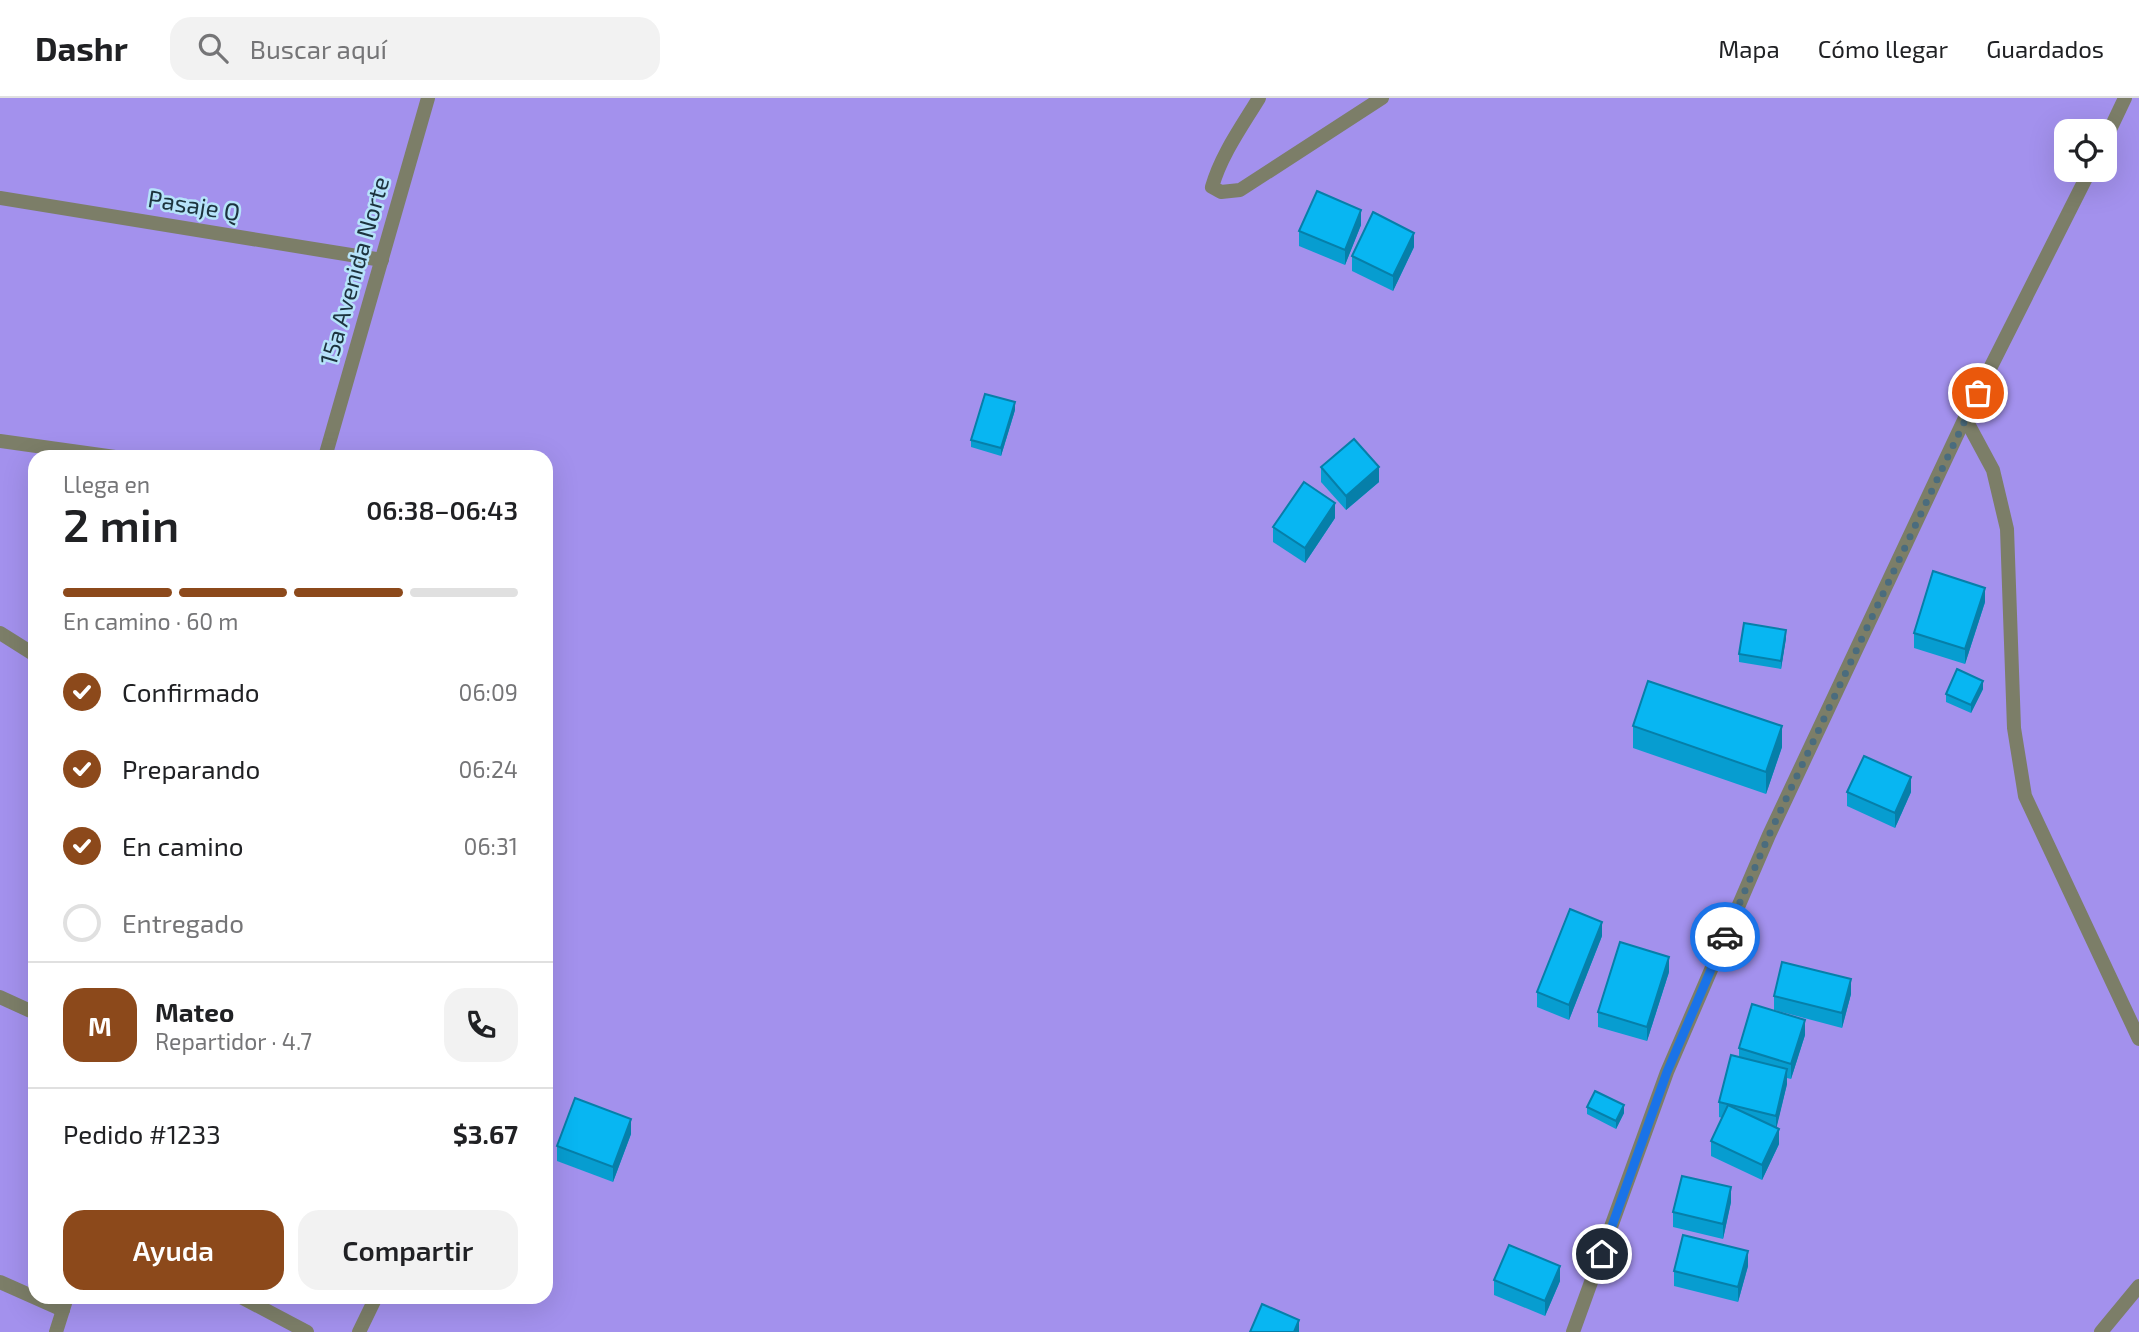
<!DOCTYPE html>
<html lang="es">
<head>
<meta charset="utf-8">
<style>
	:root { --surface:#fff; --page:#f2f2f2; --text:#202124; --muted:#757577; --line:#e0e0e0; --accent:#8c491b }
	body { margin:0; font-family:"Exo 2",sans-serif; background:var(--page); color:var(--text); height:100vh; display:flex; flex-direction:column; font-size:26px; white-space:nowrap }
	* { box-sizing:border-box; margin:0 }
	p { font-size:23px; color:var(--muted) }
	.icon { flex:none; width:38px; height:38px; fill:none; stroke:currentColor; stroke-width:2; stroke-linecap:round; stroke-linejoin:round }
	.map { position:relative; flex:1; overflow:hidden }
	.panel { position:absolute; left:28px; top:352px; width:525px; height:854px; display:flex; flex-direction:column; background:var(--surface); border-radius:21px; box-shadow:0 7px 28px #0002 }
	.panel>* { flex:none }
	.controls { position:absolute; left:2054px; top:21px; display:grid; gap:14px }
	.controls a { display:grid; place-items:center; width:63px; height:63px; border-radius:14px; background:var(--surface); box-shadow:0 7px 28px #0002; font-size:35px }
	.pin { position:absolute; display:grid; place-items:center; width:60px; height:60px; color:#fff; margin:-30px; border:4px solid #fff; border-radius:50%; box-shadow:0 2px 7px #0007 }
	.courier { position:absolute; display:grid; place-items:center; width:70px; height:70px; margin:-35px; border:5px solid #1a73e8; border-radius:50%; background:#fff; color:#222; box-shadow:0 2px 9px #0007 }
	.headline em { font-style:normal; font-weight:600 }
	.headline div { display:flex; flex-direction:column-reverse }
	.headline { display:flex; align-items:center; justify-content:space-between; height:119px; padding:0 35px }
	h1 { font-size:46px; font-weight:600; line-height:52px }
	.bar { display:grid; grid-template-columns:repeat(4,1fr); gap:10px 7px; align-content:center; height:84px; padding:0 35px }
	.bar i { height:9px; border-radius:5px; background:var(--line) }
	.bar .selected { background:var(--accent) }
	.bar p { grid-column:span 4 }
	.line { display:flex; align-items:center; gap:18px; padding:0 35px; border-top:2px solid var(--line) }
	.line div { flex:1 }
	.round { display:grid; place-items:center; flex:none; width:74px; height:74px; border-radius:21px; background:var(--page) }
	ol { padding:0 35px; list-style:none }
	li { display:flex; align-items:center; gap:21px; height:77px }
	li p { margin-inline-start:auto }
	li .icon { padding:7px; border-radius:50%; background:var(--accent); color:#fff; stroke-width:4 }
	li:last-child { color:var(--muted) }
	li i { width:38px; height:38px; border:4px solid var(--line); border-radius:50% }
	.button { display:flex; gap:14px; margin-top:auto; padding:14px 35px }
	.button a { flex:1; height:80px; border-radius:21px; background:var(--accent); color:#fff; font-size:28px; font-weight:600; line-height:80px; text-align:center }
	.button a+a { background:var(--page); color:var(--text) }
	header { display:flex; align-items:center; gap:42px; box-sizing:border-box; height:98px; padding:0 35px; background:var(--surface); border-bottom:2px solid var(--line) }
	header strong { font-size:33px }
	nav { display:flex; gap:38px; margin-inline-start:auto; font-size:24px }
	.search { width:490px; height:63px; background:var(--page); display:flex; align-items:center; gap:18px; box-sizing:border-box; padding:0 24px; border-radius:21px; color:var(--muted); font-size:26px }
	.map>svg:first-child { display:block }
	.green { fill:#a391ed; fill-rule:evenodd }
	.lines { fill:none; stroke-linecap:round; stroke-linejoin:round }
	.minor { stroke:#7c7e68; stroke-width:14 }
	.wall { fill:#079dd0 }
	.shaded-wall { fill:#067fa9 }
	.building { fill:#08b6f2; stroke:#067fa9; stroke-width:2 }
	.done { stroke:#4a6c7e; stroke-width:7; stroke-dasharray:0 12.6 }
	.route { stroke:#1a73e8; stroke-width:9 }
	.labels { text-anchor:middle; stroke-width:5; stroke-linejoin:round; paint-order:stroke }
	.street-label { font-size:24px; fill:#1c333e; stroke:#b6e3fa }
</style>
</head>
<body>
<header>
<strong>Dashr</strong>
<div class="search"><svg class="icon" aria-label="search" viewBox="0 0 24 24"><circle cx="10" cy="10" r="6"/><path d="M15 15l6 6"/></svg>Buscar aquí</div>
<nav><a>Mapa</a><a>Cómo llegar</a><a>Guardados</a></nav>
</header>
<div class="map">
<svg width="2139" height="1234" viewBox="0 0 2139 1234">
	<rect width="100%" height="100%" fill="#9fd7f4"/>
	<!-- green -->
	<path class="green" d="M0 0H2139V1234H0ZM2067 33H2105V72H2067ZM35 359H546V1199H35Z"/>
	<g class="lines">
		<!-- minor -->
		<g class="minor">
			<path d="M1259 0C1242 28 1221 57 1212 89L1221 94 1240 92 1382 0"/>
			<polyline points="2105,42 2125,0"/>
			<polyline points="0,100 382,162"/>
			<polyline points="1965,320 1993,372 2007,431 2014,630 2025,698 2139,941"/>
			<polyline points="0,343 115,359"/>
			<polyline points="325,359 428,0"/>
			<polyline points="0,535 35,557"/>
			<polyline points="0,899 35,915"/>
			<polyline points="0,1184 63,1212"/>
			<polyline points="241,1199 307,1234"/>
			<polyline points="56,1234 67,1199"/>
			<polyline points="359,1234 376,1199"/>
			<polyline points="1573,1234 1667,974 1769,737 1965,320 2090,72"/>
			<polyline points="2101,1234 2139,1188"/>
		</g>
	</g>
	<!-- wall -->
	<g class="wall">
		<polygon points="1361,127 1345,167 1299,148 1299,133"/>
		<polygon points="1414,149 1393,193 1352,173 1352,158"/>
		<polygon points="1015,312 1001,358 971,349 971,342"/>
		<polygon points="1321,369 1379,384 1346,412 1321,384"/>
		<polygon points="1335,420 1305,465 1273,444 1273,429"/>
		<polygon points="1985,504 1965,566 1914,550 1914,535"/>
		<polygon points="1786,540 1781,571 1739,564 1739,556"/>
		<polygon points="1983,591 1971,615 1946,604 1946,596"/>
		<polygon points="1633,628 1782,649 1766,696 1633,650"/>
		<polygon points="1847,694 1911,694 1895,730 1847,708"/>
		<polygon points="1602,838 1569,922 1537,909 1537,894"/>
		<polygon points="1669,874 1647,943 1598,929 1598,914"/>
		<polygon points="1851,896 1842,930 1774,912 1774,898"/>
		<polygon points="1805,937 1791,981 1787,980 1787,986 1776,1030 1779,1046 1762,1082 1711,1058 1711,1043 1722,1020 1719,1019 1719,1004 1739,959 1739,950"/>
		<polygon points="1587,1009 1624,1015 1616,1031 1587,1016"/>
		<polygon points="631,1036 613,1084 557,1063 557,1048"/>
		<polygon points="1731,1104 1723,1141 1673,1129 1673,1114"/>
		<polygon points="1748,1168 1738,1204 1674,1188 1674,1173"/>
		<polygon points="1494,1182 1560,1183 1545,1218 1494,1197"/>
	</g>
	<!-- shaded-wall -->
	<g class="shaded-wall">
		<polygon points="1361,112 1361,127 1345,167 1345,152"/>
		<polygon points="1414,135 1414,149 1393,193 1393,178"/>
		<polygon points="1015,304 1015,312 1001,358 1001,350"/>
		<polygon points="1379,369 1379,384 1346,412 1346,398"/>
		<polygon points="1335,405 1335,420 1305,465 1305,450"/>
		<polygon points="1985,490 1985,504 1965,566 1965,551"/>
		<polygon points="1786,532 1786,540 1781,571 1781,563"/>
		<polygon points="1983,583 1983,591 1971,615 1971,607"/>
		<polygon points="1782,628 1782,649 1766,696 1766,674"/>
		<polygon points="1911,679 1911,694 1895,730 1895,715"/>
		<polygon points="1602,824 1602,838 1569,922 1569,907"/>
		<polygon points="1669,859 1669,874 1647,943 1647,929"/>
		<polygon points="1851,881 1851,896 1842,930 1842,915"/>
		<polygon points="1805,922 1805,937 1791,981 1791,966"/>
		<polygon points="1787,971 1787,986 1776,1032 1776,1018"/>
		<polygon points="1624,1007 1624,1015 1616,1031 1616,1023"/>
		<polygon points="631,1021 631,1036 613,1084 613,1069"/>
		<polygon points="1779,1031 1779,1046 1762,1082 1762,1067"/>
		<polygon points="1731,1089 1731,1104 1723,1141 1723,1126"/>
		<polygon points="1748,1153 1748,1168 1738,1204 1738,1189"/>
		<polygon points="1560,1168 1560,1183 1545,1218 1545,1203"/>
		<polygon points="1299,1222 1299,1234 1294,1234"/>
	</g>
	<!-- building -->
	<g class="building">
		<polygon points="1317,93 1361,112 1345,152 1299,133"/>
		<polygon points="1373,114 1414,135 1393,178 1352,158"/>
		<polygon points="985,296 1015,304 1001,350 971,342"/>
		<polygon points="1354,341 1379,369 1346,398 1321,369"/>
		<polygon points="1304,384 1335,405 1305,450 1273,429"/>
		<polygon points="1933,473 1985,490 1965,551 1914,535"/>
		<polygon points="1744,525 1786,532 1781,563 1739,556"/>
		<polygon points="1957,571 1983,583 1971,607 1946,596"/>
		<polygon points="1648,583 1782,628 1766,674 1633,628"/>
		<polygon points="1864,658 1911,679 1895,715 1847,694"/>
		<polygon points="1570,811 1602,824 1569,907 1537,894"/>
		<polygon points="1620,844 1669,859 1647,929 1598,914"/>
		<polygon points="1782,864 1851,881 1842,915 1774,898"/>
		<polygon points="1752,906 1805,922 1791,966 1739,950"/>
		<polygon points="1731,957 1787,971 1776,1018 1719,1004"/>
		<polygon points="1595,993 1624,1007 1616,1023 1587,1009"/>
		<polygon points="575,1000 631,1021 613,1069 557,1048"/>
		<polygon points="1728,1007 1779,1031 1762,1067 1711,1043"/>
		<polygon points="1682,1078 1731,1089 1723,1126 1673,1114"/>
		<polygon points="1683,1137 1748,1153 1738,1189 1674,1173"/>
		<polygon points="1509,1147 1560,1168 1545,1203 1494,1182"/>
		<polygon points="1262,1206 1299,1222 1294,1234 1250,1234"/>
	</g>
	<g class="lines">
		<!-- done -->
		<polyline class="done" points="1725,839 1769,737 1978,295"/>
		<!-- route -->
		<polyline class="route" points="1602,1156 1667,974 1725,839"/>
	</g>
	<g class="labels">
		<!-- street labels -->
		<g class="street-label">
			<text transform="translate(194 108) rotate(9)" y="8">Pasaje Q</text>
			<text transform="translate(355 173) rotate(-74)" y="8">15a Avenida Norte</text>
		</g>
	</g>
</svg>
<div class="controls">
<a><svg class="icon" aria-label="locate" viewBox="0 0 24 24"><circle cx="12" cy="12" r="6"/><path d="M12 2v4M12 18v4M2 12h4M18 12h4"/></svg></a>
</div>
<div class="pin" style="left:1978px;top:295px;background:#ea580c"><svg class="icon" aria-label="bag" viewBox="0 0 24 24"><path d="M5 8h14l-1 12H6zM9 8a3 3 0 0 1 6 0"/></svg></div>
<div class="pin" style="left:1602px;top:1156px;background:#1f2937"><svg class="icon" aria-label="home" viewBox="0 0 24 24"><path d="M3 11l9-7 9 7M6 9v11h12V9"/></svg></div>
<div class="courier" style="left:1725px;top:839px"><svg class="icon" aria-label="car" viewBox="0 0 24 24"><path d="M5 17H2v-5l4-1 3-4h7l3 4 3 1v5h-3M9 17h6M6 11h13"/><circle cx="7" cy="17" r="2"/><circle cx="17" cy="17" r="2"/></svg></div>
<section class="panel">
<div class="headline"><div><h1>2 min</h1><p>Llega en</p></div><em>06:38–06:43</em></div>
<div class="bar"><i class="selected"></i><i class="selected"></i><i class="selected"></i><i></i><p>En camino · 60 m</p></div>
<ol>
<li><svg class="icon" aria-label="check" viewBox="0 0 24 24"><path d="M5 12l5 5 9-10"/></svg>Confirmado<p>06:09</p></li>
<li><svg class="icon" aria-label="check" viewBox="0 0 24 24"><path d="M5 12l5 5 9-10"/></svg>Preparando<p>06:24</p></li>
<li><svg class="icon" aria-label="check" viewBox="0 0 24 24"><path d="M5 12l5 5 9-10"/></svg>En camino<p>06:31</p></li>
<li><i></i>Entregado</li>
</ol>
<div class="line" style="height:126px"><b class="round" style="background:var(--accent);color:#fff">M</b><div><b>Mateo</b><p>Repartidor · 4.7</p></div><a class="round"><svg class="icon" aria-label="phone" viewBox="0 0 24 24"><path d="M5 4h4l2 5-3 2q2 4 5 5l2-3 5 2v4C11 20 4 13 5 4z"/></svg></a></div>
<div class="line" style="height:91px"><div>Pedido #1233</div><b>$3.67</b></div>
<div class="button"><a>Ayuda</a><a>Compartir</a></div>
</section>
</div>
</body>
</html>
